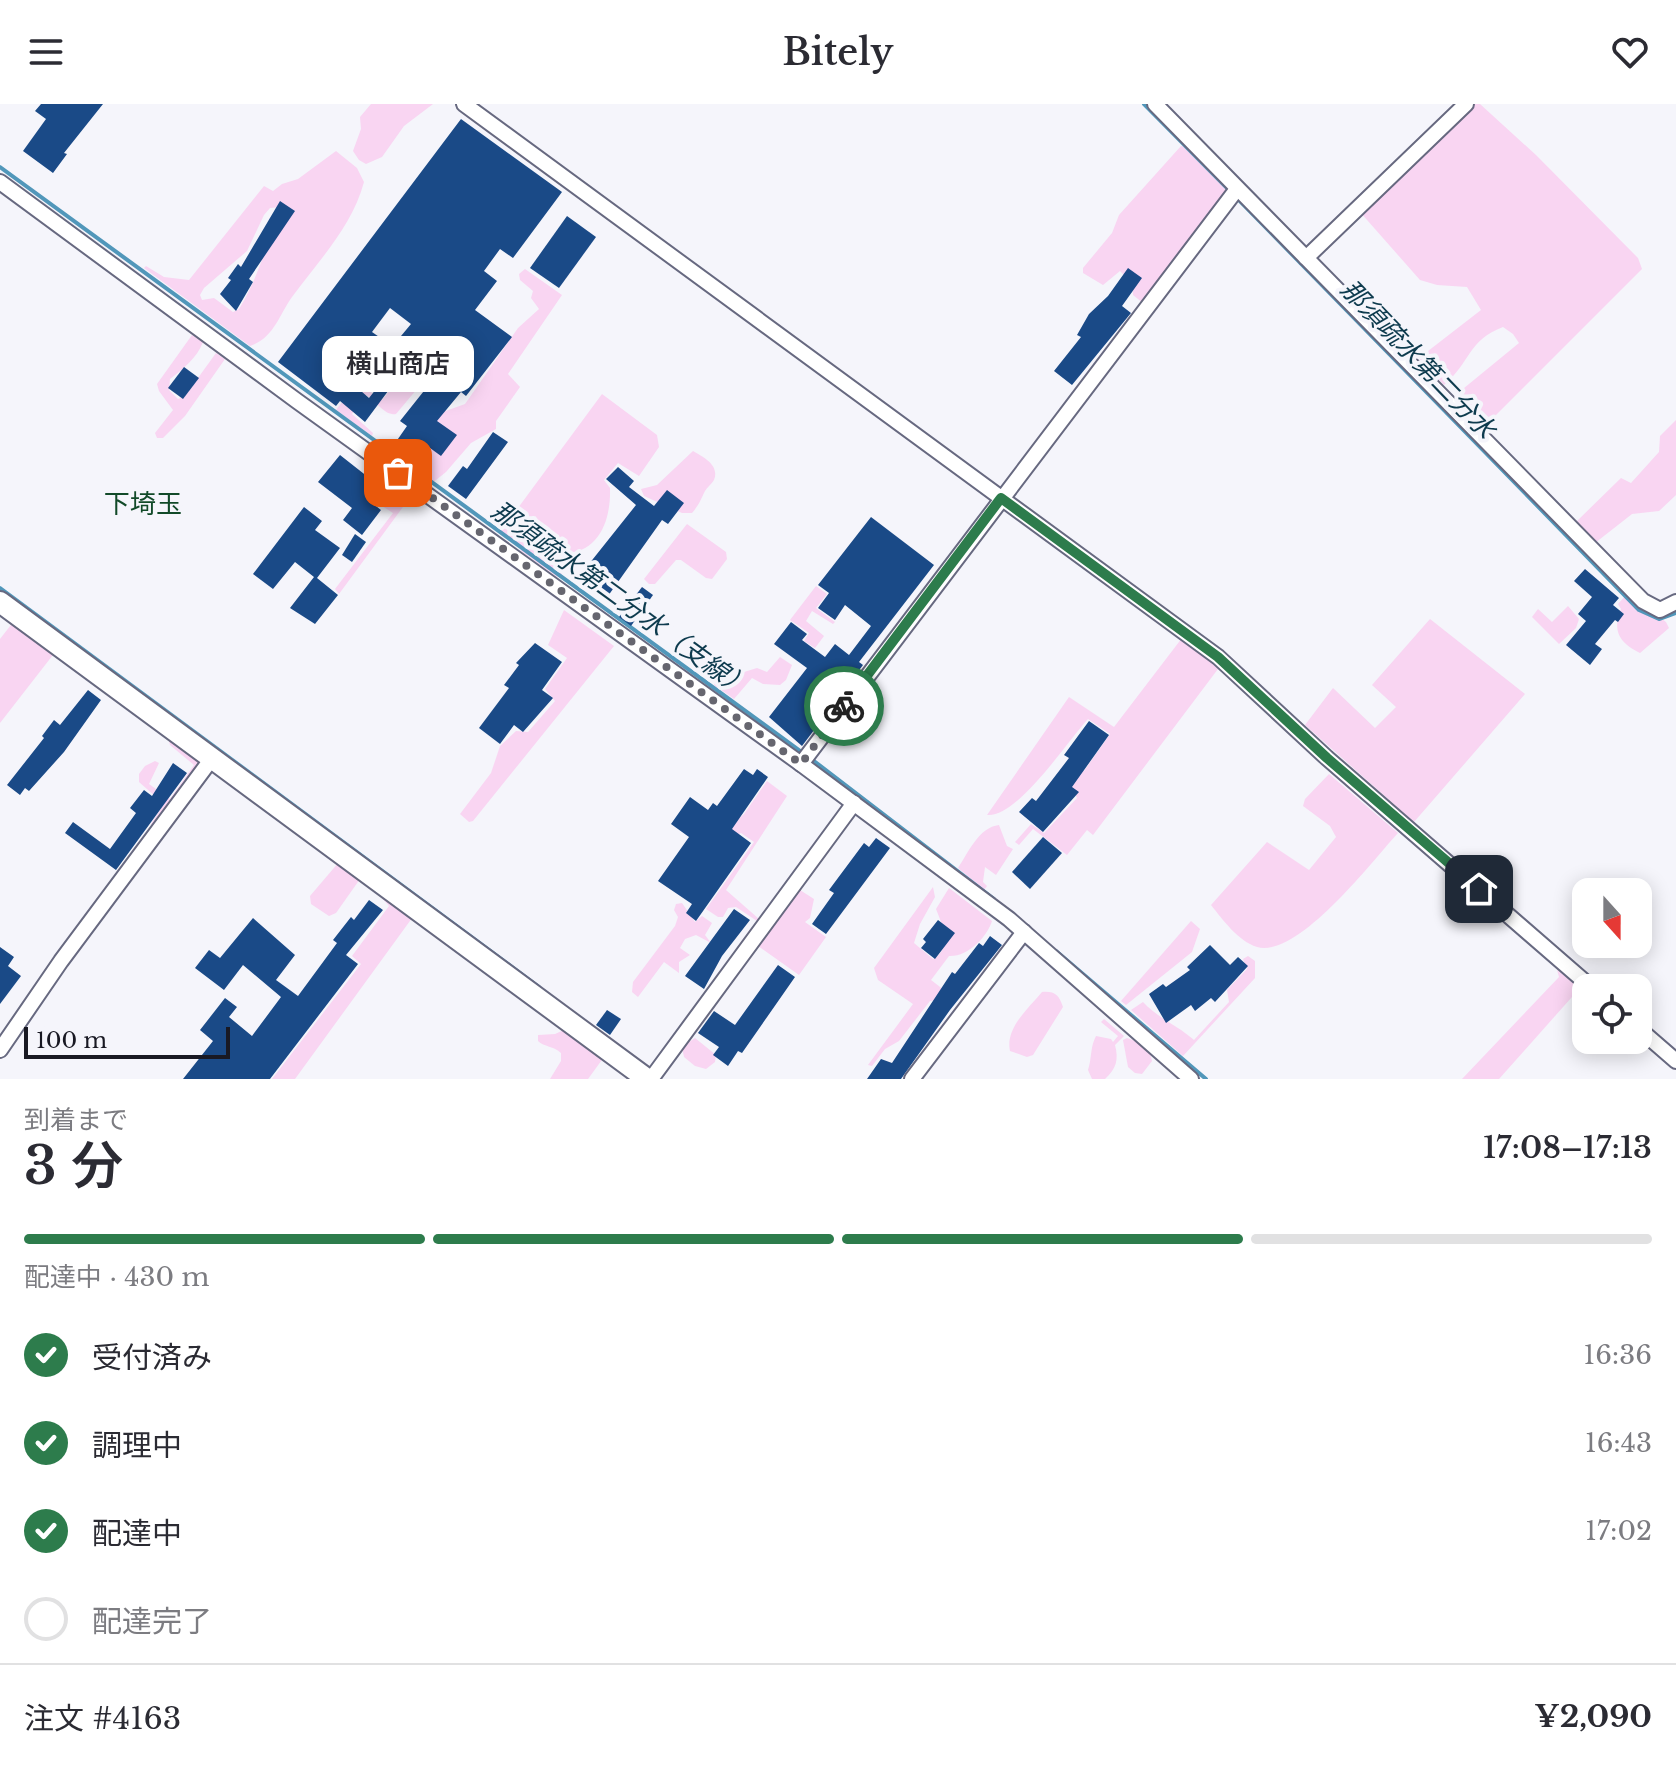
<!DOCTYPE html>
<html lang="ja">
<head>
<meta charset="utf-8">
<style>
	:root { --surface:#fff; --page:#f7f7f7; --text:#2b2b33; --muted:#7c7c81; --line:#e1e1e2; --accent:#2d7c4c }
	body { margin:0; font-family:"Libre Baskerville","Noto Sans JP",serif; background:var(--page); color:var(--text); height:100vh; display:flex; flex-direction:column; font-size:30px; white-space:nowrap }
	* { box-sizing:border-box; margin:0 }
	p { font-size:26px; color:var(--muted) }
	.icon { flex:none; width:44px; height:44px; fill:none; stroke:currentColor; stroke-width:2; stroke-linecap:round; stroke-linejoin:round }
	.map { position:relative; height:975px; overflow:hidden }
	.drawer { display:flex; flex-direction:column; background:var(--surface); flex:1 }
	.drawer>* { flex:none }
	.needle { width:52px; rotate:159deg }
	.tools { position:absolute; left:1572px; top:774px; display:grid; gap:16px }
	.tools a { display:grid; place-items:center; width:80px; height:80px; border-radius:16px; background:var(--surface); box-shadow:0 4px 20px #0003; font-size:40px }
	.scale { position:absolute; left:24px; bottom:20px; width:206px; box-sizing:border-box; padding-left:8px; border:4px solid #191923; border-top:0; font-size:22px; line-height:28px; white-space:nowrap; color:#191923; -webkit-text-stroke:6px #f5f5fb; paint-order:stroke }
	.pin { position:absolute; display:grid; place-items:center; width:68px; height:68px; color:#fff; margin:-34px; border-radius:16px; box-shadow:0 4px 12px #0006 }
	.courier { position:absolute; display:grid; place-items:center; width:80px; height:80px; margin:-40px; border:6px solid #2d7c4c; border-radius:50%; background:#fff; color:#222; box-shadow:0 2px 10px #0007 }
	.bubble { position:absolute; height:56px; border-radius:16px; background:var(--surface); box-shadow:0 4px 20px #0003; font-size:26px; font-weight:600; line-height:56px; text-align:center }
	.headline em { font-style:normal; font-weight:600 }
	.headline div { display:flex; flex-direction:column-reverse }
	.headline { display:flex; align-items:center; justify-content:space-between; height:136px; padding:0 24px }
	h1 { font-size:52px; font-weight:600; line-height:60px }
	.bar { display:grid; grid-template-columns:repeat(4,1fr); gap:12px 8px; align-content:center; height:96px; padding:0 24px }
	.bar i { height:10px; border-radius:6px; background:var(--line) }
	.bar .on { background:var(--accent) }
	.bar p { grid-column:span 4 }
	.line { display:flex; align-items:center; gap:20px; padding:0 24px; border-top:2px solid var(--line) }
	.line div { flex:1 }
	ol { padding:0 24px; list-style:none }
	li { display:flex; align-items:center; gap:24px; height:88px }
	li p { margin-inline-start:auto }
	li .icon { padding:8px; border-radius:50%; background:var(--accent); color:#fff; stroke-width:4 }
	li:last-child { color:var(--muted) }
	li i { width:44px; height:44px; border:4px solid var(--line); border-radius:50% }
	header { display:flex; justify-content:space-between; align-items:center; height:104px; padding:0 24px; background:var(--surface); font-size:36px; font-weight:600 }
	.map>svg:first-child { display:block }
	.green { fill:#f9d5f2; fill-rule:evenodd }
	.lines { fill:none; stroke-linecap:round; stroke-linejoin:round }
	.stream { stroke:#5197ba; stroke-width:4 }
	.building { fill:#1a4a87 }
	.street-casing { stroke:#676980; stroke-width:18 }
	.secondary-casing { stroke:#676980; stroke-width:24 }
	.street { stroke:#fff; stroke-width:14 }
	.secondary { stroke:#fff; stroke-width:20 }
	.done { stroke:#66666f; stroke-width:8; stroke-dasharray:0 14.4 }
	.route { stroke:#2d7c4c; stroke-width:10 }
	.labels { text-anchor:middle; stroke-width:8; stroke-linejoin:round; paint-order:stroke }
	.water-label { font-size:26px; font-style:italic; fill:#0e3b4e; stroke:#f5f5fb }
	.neighbourhood-label { font-size:26px; fill:#124a29; stroke:#f5f5fb }
</style>
</head>
<body>
<header><svg class="icon" aria-label="menu" viewBox="0 0 24 24"><path d="M4 6h16M4 12h16M4 18h16"/></svg>Bitely<svg class="icon" aria-label="heart" viewBox="0 0 24 24"><path d="M12 20l-8-8c-3-5 5-10 8-4 3-6 11-1 8 4z"/></svg></header>
<div class="map">
<svg width="1676" height="975" viewBox="0 0 1676 975">
	<rect width="100%" height="100%" fill="#f5f5fb"/>
	<!-- green -->
	<g class="green">
		<polygon points="371,0 433,0 404,22 382,53 366,60 359,56 353,47 361,25 360,13"/>
		<path d="M1470 0H1480L1536 51 1638 154 1642 165 1484 323 1457 296 1458 289 1519 239 1513 230 1503 223C1467 237 1471 258 1444 281L1419 254 1481 206 1467 183 1437 181 1420 176 1360 108Z"/>
		<polygon points="1181,42 1190,43 1230,85 1143,199 1133,191 1132,179 1120,167 1103,181 1083,169 1083,164 1112,129 1119,111"/>
		<path d="M336 47 357 64 364 78C352 123 319 156 292 193 279 211 274 234 250 242L144 164 146 162 164 173 189 176 264 82 273 87 282 80 298 75ZM281 103C267 138 259 173 239 205L233 208 214 194 202 196 200 191 204 184 247 147 264 111 270 104Z"/>
		<polygon points="525,165 562,191 508,270 520,283 496,317 496,325 471,339 446,368 431,380 421,372 419,365 426,360 427,355 417,344 420,333 440,309 465,300 518,224 539,205 531,194 533,187 520,176 519,170"/>
		<path d="M192 231 203 238C197 254 183 265 170 275L169 286 178 295 185 292 216 249 225 255 185 312 163 334H157L155 329 173 306 159 287 157 280Z"/>
		<path d="M387 239 397 241 432 267 426 273 404 259 396 258 371 289 382 296 404 269 410 271 417 285 396 310C384 312 377 297 366 291L352 310 373 329 372 332 336 306Z"/>
		<path d="M602 290 657 331 659 343 639 372 618 359 604 376 610 384C611 417 599 449 562 450L559 454 566 461 565 467 557 473 521 447 519 440 501 427Z"/>
		<polygon points="1676,316 1676,391 1659,407 1632,410 1595,439 1576,418 1621,374 1631,379 1659,348 1660,332"/>
		<path d="M693 347C703 353 720 361 714 376 712 380 707 383 705 387 701 395 699 401 692 409H682L644 392 641 385 657 381Z"/>
		<polygon points="375,366 411,392 339,490 335,485 393,409 365,391 388,379 376,371 360,388"/>
		<polygon points="687,420 726,448 727,455 712,475 706,474 681,456 676,456 655,480 649,480 644,475"/>
		<polygon points="816,482 827,490 816,504 835,518 833,520 812,507 806,517 824,532 815,544 804,537 809,529 790,516"/>
		<path d="M1627 490 1666 518 1669 524 1640 549C1619 539 1612 526 1621 505L1618 500Z"/>
		<polygon points="1568,502 1579,515 1576,524 1559,540 1532,513 1538,505 1552,518"/>
		<polygon points="564,506 614,542 473,717 469,718 460,710 491,669 500,642 516,627 528,628 555,597 545,585 567,554 548,541"/>
		<polygon points="1430,515 1525,590 1414,718 1305,621 1333,584 1375,624 1396,603 1372,581"/>
		<polygon points="14,517 56,547 0,619 0,535"/>
		<path d="M1182 534 1197 543 1218 565 1093 731 1087 726 1067 751 1033 725 1019 741 1015 738 1031 720 1044 729 1077 694 1069 680 1074 664 1084 667 1110 630 1088 615C1067 638 1017 714 987 711L1069 593 1114 623Z"/>
		<polygon points="780,553 792,561 786,576 780,581 763,580 752,574 734,595 714,581 731,560 744,568 757,564 767,568"/>
		<polygon points="168,634 202,659 155,724 151,720 164,700 139,678 139,670 145,662 155,657 159,659 149,680 170,695 194,661 170,641"/>
		<path d="M1329 670 1398 729C1373 756 1298 855 1257 843 1238 837 1223 816 1211 801L1267 738 1309 766 1336 733 1330 722 1303 702 1305 695Z"/>
		<polygon points="767,677 787,692 726,786 759,815 757,817 736,803 728,804 723,813 718,813 706,805 754,738 741,729 734,732 725,727 744,710"/>
		<path d="M999 721 1007 742 1013 745 996 771 985 763 983 778 987 782 984 786 958 764C968 749 979 723 999 721Z"/>
		<polygon points="339,758 360,775 336,809 329,812 311,800 310,792"/>
		<path d="M933 783 935 793 920 820 914 839 933 855C953 843 943 823 936 805L949 784 992 817C987 833 968 853 949 852L931 876 944 886 937 896 930 897 899 937 885 945 872 962 868 961 913 900 878 876 874 864Z"/>
		<polygon points="374,785 415,810 295,975 272,975 361,860 352,852 389,802"/>
		<polygon points="800,786 814,795 810,814 805,818 826,833 799,871 758,842"/>
		<polygon points="682,799 695,818 702,812 712,819 705,831 711,839 696,831 685,835 680,844 690,851 679,858 679,869 664,858 638,893 632,888 633,878 675,822 678,813 674,806 676,800"/>
		<polygon points="1191,817 1200,825 1192,848 1126,901 1121,897"/>
		<path d="M1248 852 1255 857V874L1183 952 1131 906 1143 898C1159 915 1177 921 1194 936L1229 898 1227 886 1247 865 1243 855Z"/>
		<polygon points="1557,866 1580,884 1499,975 1462,975 1559,873"/>
		<path d="M1042 888C1055 887 1059 891 1063 903L1033 951 1027 953 1010 947C1005 924 1028 905 1042 888Z"/>
		<path d="M1104 915 1124 932 1115 941C1119 956 1116 965 1105 975H1092L1088 966C1092 954 1090 943 1096 932L1111 935 1113 938 1118 932 1101 918Z"/>
		<path d="M566 925 604 953 588 975H550L561 957V949C554 942 544 943 538 937V931L555 930Z"/>
		<polygon points="695,934 716,951 715,958 706,965 695,962 684,953 682,943"/>
		<path d="M1127 934C1139 938 1150 944 1152 957L1142 970 1135 969 1128 963 1123 936Z"/>
	</g>
	<g class="lines">
		<!-- stream -->
		<g class="stream">
			<polyline points="1144,0 1230,87"/>
			<polyline points="0,63 803,649"/>
			<polyline points="1236,93 1639,506 1659,515 1676,509"/>
			<polyline points="0,484 539,883"/>
			<polyline points="810,654 994,795"/>
			<polyline points="1056,847 1206,975"/>
		</g>
	</g>
	<!-- building -->
	<g class="building">
		<polygon points="41,0 103,0 64,49 67,50 53,69 23,47 46,15 35,7"/>
		<polygon points="461,15 562,88 513,154 500,145 484,167 497,177 475,206 512,233 466,292 461,288 437,317 457,331 441,352 419,336 404,354 391,345 407,322 400,317 443,263 401,232 411,220 390,204 372,228 385,237 353,280 369,294 395,261 403,267 365,318 340,297 336,302 278,258"/>
		<polygon points="280,97 295,107 249,175 253,178 236,207 220,190 231,176 228,174 238,160 241,163"/>
		<polygon points="567,112 596,133 559,184 530,164"/>
		<polygon points="1128,164 1142,174 1122,202 1131,209 1072,281 1054,267 1081,233 1077,231 1089,210 1108,192"/>
		<polygon points="184,263 199,274 183,295 168,284"/>
		<polygon points="493,328 508,338 466,395 448,382 463,362 467,365"/>
		<polygon points="340,351 373,377 376,372 386,379 372,399 381,406 362,431 343,416 352,404 318,378"/>
		<polygon points="618,363 634,377 629,383 654,402 667,386 684,399 668,420 662,416 608,492 583,473 592,462 589,460 636,401 606,375"/>
		<polygon points="304,403 322,417 315,426 340,444 317,474 338,491 315,520 290,504 314,473 295,458 273,485 253,470"/>
		<polygon points="871,413 934,461 859,558 863,561 802,642 769,613 807,564 774,540 791,518 807,530 802,536 825,553 835,540 849,551 871,522 845,501 835,516 818,504 829,489 818,481"/>
		<polygon points="355,430 366,438 352,458 342,451"/>
		<polygon points="1585,465 1619,494 1613,501 1624,510 1618,518 1615,516 1595,540 1602,545 1590,561 1566,541 1586,517 1578,510 1592,493 1574,477"/>
		<polygon points="642,483 653,491 631,522 619,513"/>
		<polygon points="535,539 562,558 542,586 553,594 523,628 514,621 500,640 479,624 509,584 504,581 519,561 516,559"/>
		<polygon points="88,586 101,596 64,648 29,687 25,684 20,691 7,681 44,634 42,632 54,616 60,621"/>
		<polygon points="1089,617 1109,631 1072,683 1079,688 1043,728 1019,708 1032,694 1036,697 1069,654 1064,651"/>
		<polygon points="173,659 187,669 116,766 65,729 73,718 110,745 136,709 130,704 144,686 152,692"/>
		<polygon points="744,665 753,671 757,665 768,673 732,725 751,739 696,817 686,809 692,800 658,777 689,733 671,720 690,693 708,706 713,699 717,702"/>
		<polygon points="1043,733 1062,749 1030,785 1012,768"/>
		<polygon points="876,734 890,744 826,830 812,820 834,789 829,786 864,739 869,743"/>
		<polygon points="369,796 383,806 346,851 358,860 270,975 183,975 213,937 200,926 225,894 237,903 229,913 252,932 281,893 243,861 224,886 195,864 209,846 220,854 253,814 295,851 276,876 298,892 337,839 333,836 351,813 354,816"/>
		<polygon points="734,805 750,816 722,852 704,885 685,872"/>
		<polygon points="938,816 955,829 935,855 921,844 926,838 923,835"/>
		<polygon points="990,832 1002,841 950,906 901,975 867,975 881,955 892,959 952,868 955,870 979,839 983,842"/>
		<polygon points="1210,841 1230,861 1238,853 1248,862 1215,898 1211,894 1195,907 1191,901 1166,919 1149,890 1163,880 1166,883 1190,866 1187,863"/>
		<polygon points="0,843 14,853 8,862 21,872 0,900"/>
		<polygon points="778,861 795,873 742,949 738,947 728,962 713,951 719,943 698,929 714,907 735,921"/>
		<polygon points="607,906 621,915 610,931 596,921"/>
	</g>
	<g class="lines">
		<defs>
			<g id="street">
				<polyline points="464,0 1218,553 1327,654 1592,884"/>
				<polyline points="1155,0 1643,497 1660,506 1676,498"/>
				<polyline points="0,78 297,297 801,660 1009,815 1191,975"/>
				<polyline points="1306,154 1466,0"/>
				<polyline points="801,660 1237,85"/>
				<polyline points="1638,924 1676,957"/>
				<polyline points="0,946 61,857 213,653"/>
				<polyline points="651,975 854,699"/>
				<polyline points="912,975 1024,828"/>
			</g>
			<polyline id="secondary" points="0,498 647,975"/>
		</defs>
		<!-- street casing -->
		<use href="#street" class="street-casing"/>
		<!-- secondary casing -->
		<use href="#secondary" class="secondary-casing"/>
		<!-- street -->
		<use href="#street" class="street"/>
		<!-- secondary -->
		<use href="#secondary" class="secondary"/>
	</g>
	<g class="lines">
		<!-- done -->
		<polyline class="done" points="398,369 801,660 844,602"/>
		<!-- route -->
		<polyline class="route" points="844,602 1001,394 1218,553 1327,654 1479,785"/>
	</g>
	<g class="labels">
		<!-- water labels -->
		<g class="water-label">
			<text transform="translate(1418 255) rotate(46)" y="9">那須疏水第二分水</text>
			<text transform="translate(621 495) rotate(36)" y="9">那須疏水第二分水（支線）</text>
		</g>
		<!-- neighbourhood labels -->
		<g class="neighbourhood-label">
			<text x="143" y="409">下埼玉</text>
		</g>
	</g>
</svg>
<div class="tools">
<a><svg class="needle" viewBox="-14 -14 28 28"><path d="M0-13l5 13h-10z" fill="#e53935"/><path d="M0 13l5-13h-10z" fill="#7c7c81"/></svg></a>
<a><svg class="icon" aria-label="locate" viewBox="0 0 24 24"><circle cx="12" cy="12" r="6"/><path d="M12 2v4M12 18v4M2 12h4M18 12h4"/></svg></a>
</div>
<div class="scale">100 m</div>
<div class="pin" style="left:398px;top:369px;background:#ea580c"><svg class="icon" aria-label="bag" viewBox="0 0 24 24"><path d="M5 8h14l-1 12H6zM9 8a3 3 0 0 1 6 0"/></svg></div>
<div class="pin" style="left:1479px;top:785px;background:#1f2937"><svg class="icon" aria-label="home" viewBox="0 0 24 24"><path d="M3 11l9-7 9 7M6 9v11h12V9"/></svg></div>
<div class="courier" style="left:844px;top:602px"><svg class="icon" aria-label="bike" viewBox="0 0 24 24"><circle cx="6" cy="16" r="4"/><circle cx="18" cy="16" r="4"/><path d="M6 16l4-8h5l3 8M10 8l3 8H6M13 5h3"/></svg></div>
<div class="bubble" style="left:322px;top:232px;width:152px">横山商店</div>
</div>
<section class="drawer">
<div class="headline"><div><h1>3 分</h1><p>到着まで</p></div><em>17:08–17:13</em></div>
<div class="bar"><i class="on"></i><i class="on"></i><i class="on"></i><i></i><p>配達中 · 430 m</p></div>
<ol>
<li><svg class="icon" aria-label="check" viewBox="0 0 24 24"><path d="M5 12l5 5 9-10"/></svg>受付済み<p>16:36</p></li>
<li><svg class="icon" aria-label="check" viewBox="0 0 24 24"><path d="M5 12l5 5 9-10"/></svg>調理中<p>16:43</p></li>
<li><svg class="icon" aria-label="check" viewBox="0 0 24 24"><path d="M5 12l5 5 9-10"/></svg>配達中<p>17:02</p></li>
<li><i></i>配達完了</li>
</ol>
<div class="line" style="height:104px"><div>注文 #4163</div><b>¥2,090</b></div>
</section>
</body>
</html>
